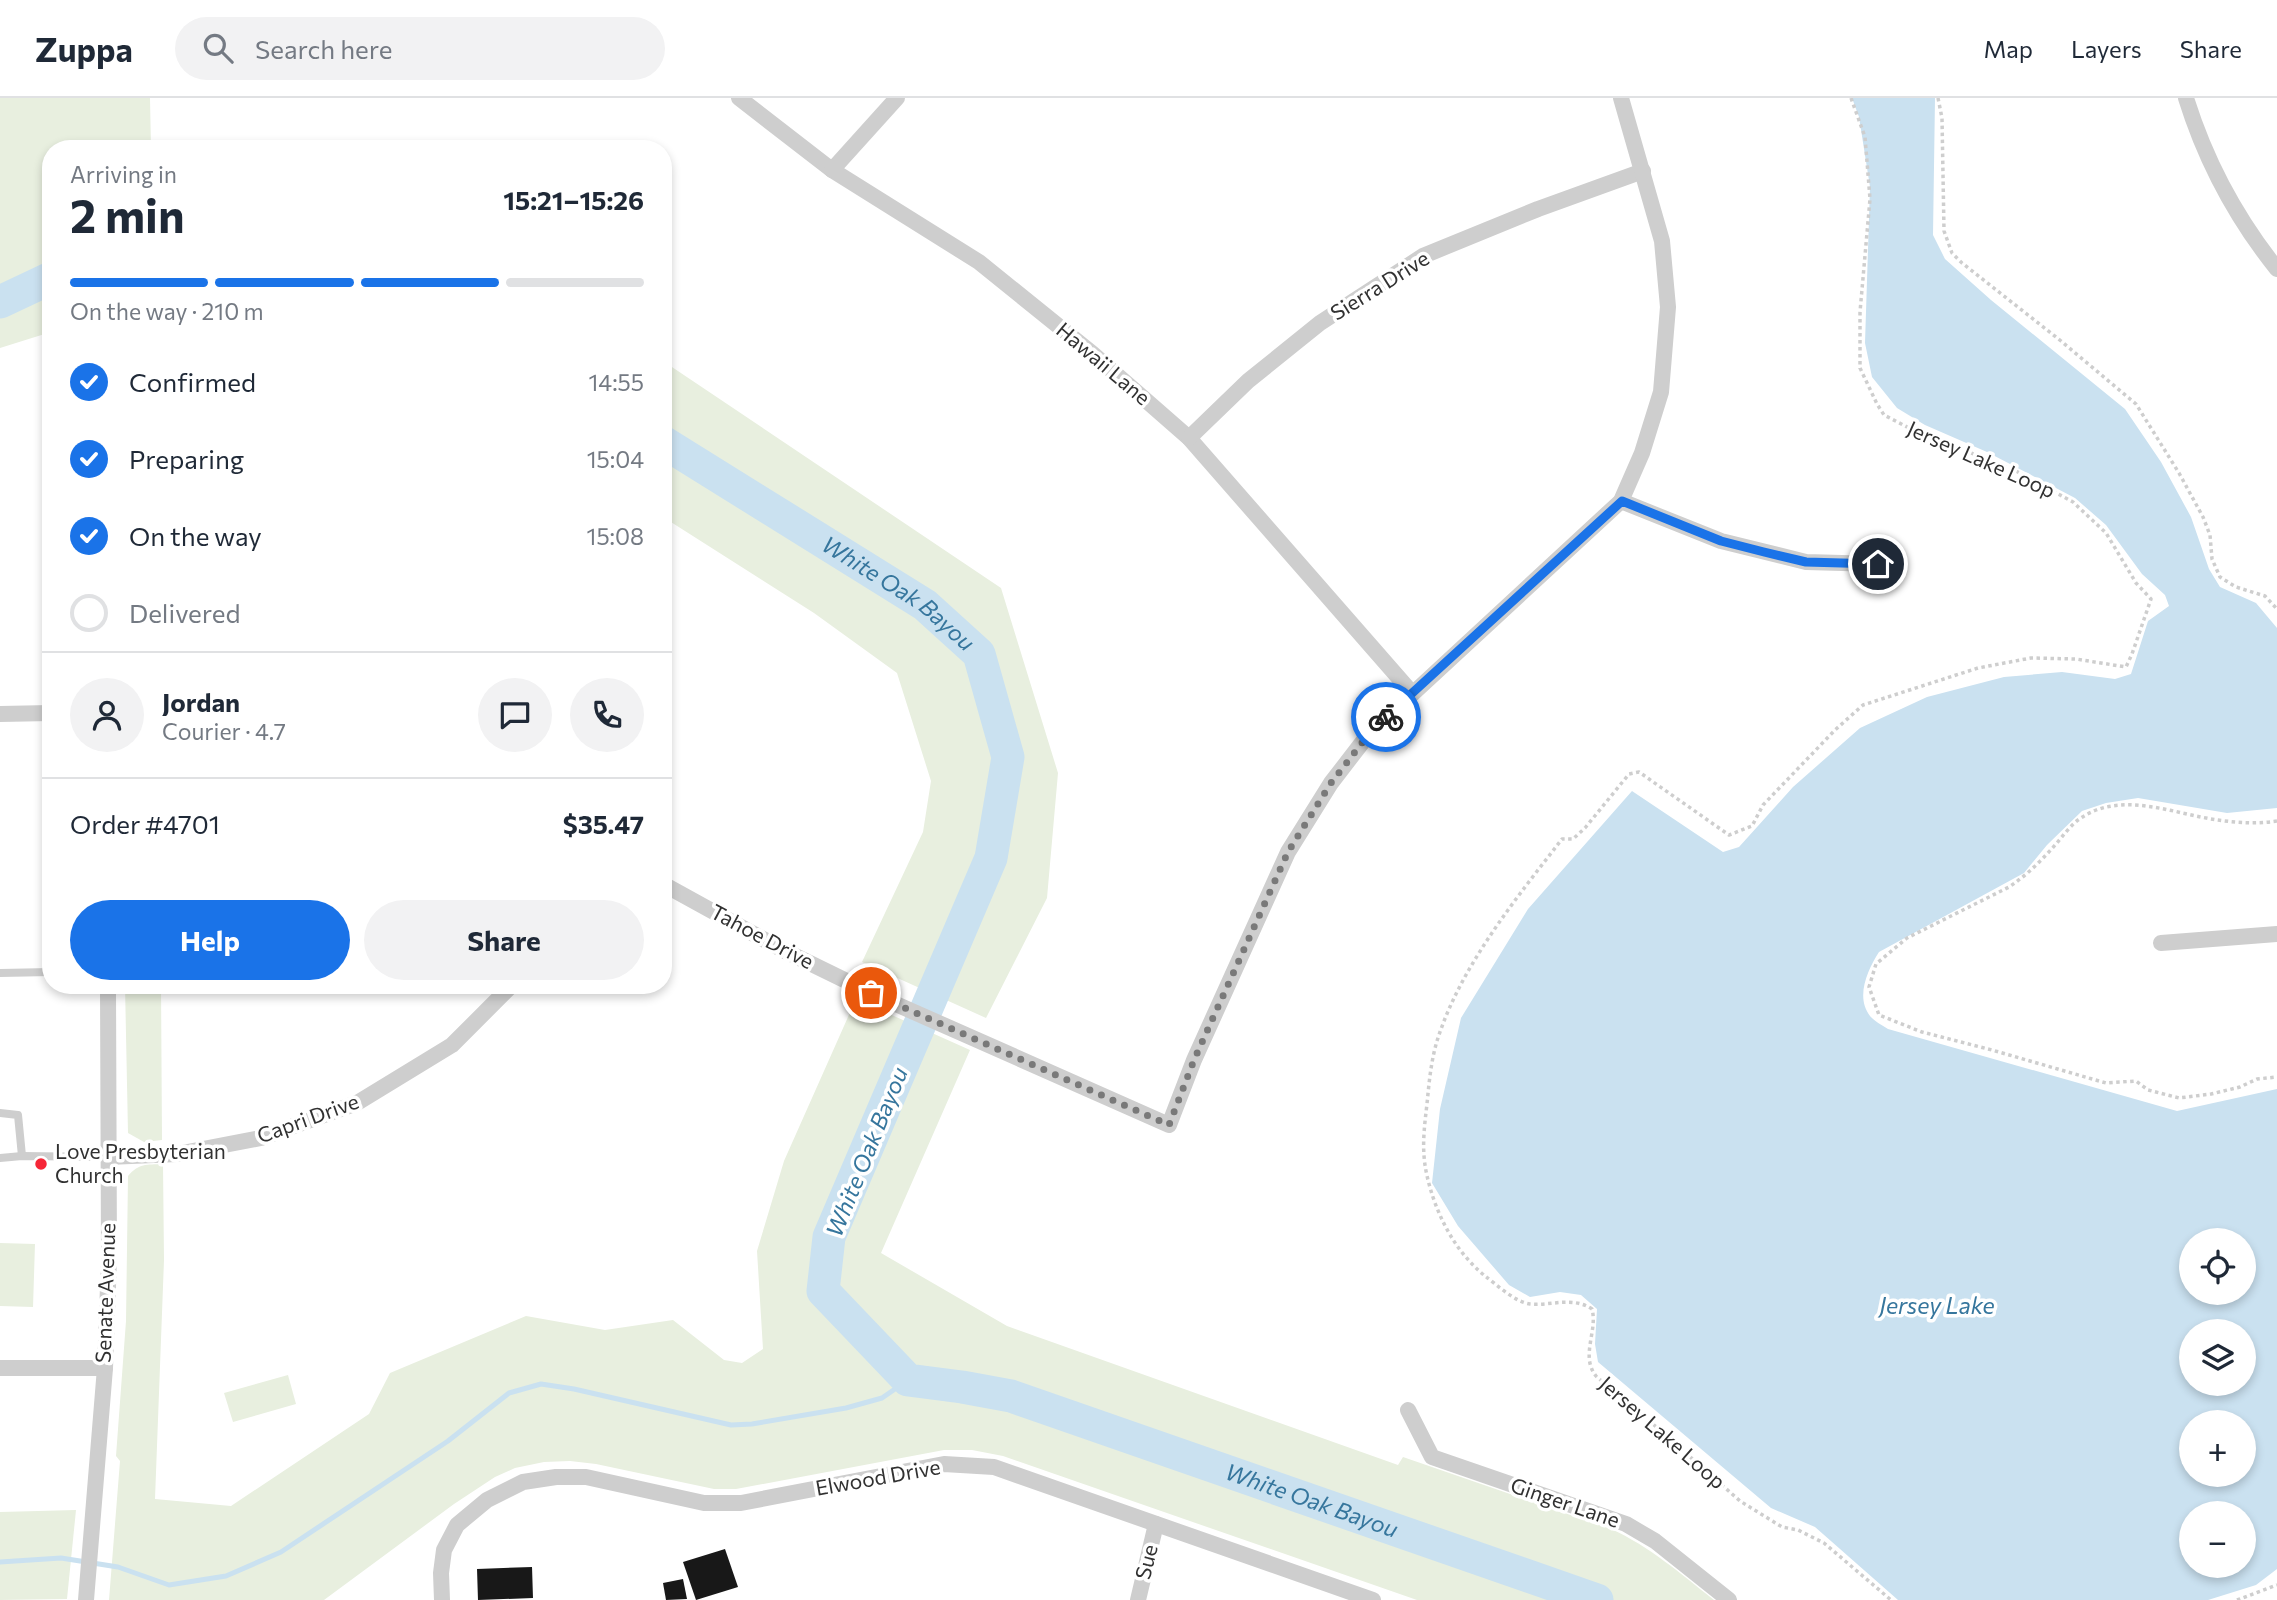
<!DOCTYPE html>
<html lang="en">
<head>
<meta charset="utf-8">
<style>
	:root { --surface:#fff; --page:#f2f2f3; --text:#1f2937; --muted:#747a83; --line:#e0e1e3; --accent:#1a73e8 }
	body { margin:0; font-family:Commissioner,sans-serif; background:var(--page); color:var(--text); height:100vh; display:flex; flex-direction:column; font-size:26px; white-space:nowrap }
	* { box-sizing:border-box; margin:0 }
	p { font-size:23px; color:var(--muted) }
	.icon { flex:none; width:38px; height:38px; fill:none; stroke:currentColor; stroke-width:2; stroke-linecap:round; stroke-linejoin:round }
	.map { position:relative; flex:1; overflow:hidden }
	.sheet { position:absolute; left:42px; top:42px; width:630px; height:854px; display:flex; flex-direction:column; background:var(--surface); border-radius:28px; box-shadow:0 4px 10px #0003 }
	.sheet>* { flex:none }
	.controls { position:absolute; left:2179px; top:1130px; display:grid; gap:14px }
	.controls a { display:grid; place-items:center; width:77px; height:77px; border-radius:50%; background:var(--surface); box-shadow:0 4px 10px #0003; font-size:35px }
	.pin { position:absolute; display:grid; place-items:center; width:60px; height:60px; color:#fff; margin:-30px; border:4px solid #fff; border-radius:50%; box-shadow:0 2px 7px #0007 }
	.courier { position:absolute; display:grid; place-items:center; width:70px; height:70px; margin:-35px; border:5px solid #1a73e8; border-radius:50%; background:#fff; color:#222; box-shadow:0 2px 9px #0007 }
	.head em { font-style:normal; font-weight:700 }
	.head div { display:flex; flex-direction:column-reverse }
	.head { display:flex; align-items:center; justify-content:space-between; height:119px; padding:0 28px }
	h1 { font-size:46px; font-weight:700; line-height:52px }
	.bar { display:grid; grid-template-columns:repeat(4,1fr); gap:10px 7px; align-content:center; height:84px; padding:0 28px }
	.bar i { height:9px; border-radius:5px; background:var(--line) }
	.bar .active { background:var(--accent) }
	.bar p { grid-column:span 4 }
	.line { display:flex; align-items:center; gap:18px; padding:0 28px; border-top:2px solid var(--line) }
	.line div { flex:1 }
	.round { display:grid; place-items:center; flex:none; width:74px; height:74px; border-radius:37px; background:var(--page) }
	ol { padding:0 28px; list-style:none }
	li { display:flex; align-items:center; gap:21px; height:77px }
	li p { margin-inline-start:auto }
	li .icon { padding:7px; border-radius:50%; background:var(--accent); color:#fff; stroke-width:4 }
	li:last-child { color:var(--muted) }
	li i { width:38px; height:38px; border:4px solid var(--line); border-radius:50% }
	.action { display:flex; gap:14px; margin-top:auto; padding:14px 28px }
	.action a { flex:1; height:80px; border-radius:42px; background:var(--accent); color:#fff; font-size:28px; font-weight:700; line-height:80px; text-align:center }
	.action a+a { background:var(--page); color:var(--text) }
	header { display:flex; align-items:center; gap:42px; box-sizing:border-box; height:98px; padding:0 35px; background:var(--surface); border-bottom:2px solid var(--line) }
	header strong { font-size:33px }
	nav { display:flex; gap:38px; margin-inline-start:auto; font-size:24px }
	.search { width:490px; height:63px; background:var(--page); display:flex; align-items:center; gap:18px; box-sizing:border-box; padding:0 24px; border-radius:38px; color:var(--muted); font-size:26px }
	.map>svg:first-child { display:block }
	.green { fill:#e8efdf }
	.water { fill:#cae1f0; fill-rule:evenodd }
	.lines { fill:none; stroke-linecap:round; stroke-linejoin:round }
	.stream { stroke:#cae1f0; stroke-width:5 }
	.river { stroke:#cae1f0; stroke-width:33 }
	.building { fill:#181818 }
	.path { stroke:#cecece; stroke-width:3.5; stroke-dasharray:3.5 3.5; stroke-linecap:butt }
	.service { stroke:#cecece; stroke-width:8 }
	.minor { stroke:#cecece; stroke-width:16 }
	.done { stroke:#797979; stroke-width:7; stroke-dasharray:0 12.6 }
	.route { stroke:#1a73e8; stroke-width:9 }
	.poi-dot { fill:#f62637; stroke:#fff; stroke-width:2.5 }
	.labels { text-anchor:middle; stroke-width:7; stroke-linejoin:round; paint-order:stroke }
	.street-label { font-size:21px; fill:#313131; stroke:#fff }
	.poi-label { font-size:21px; fill:#313131; stroke:#fff; text-anchor:start }
	.water-label { font-size:23px; font-style:italic; fill:#36769d; stroke:#fff }
</style>
</head>
<body>
<header>
<strong>Zuppa</strong>
<div class="search"><svg class="icon" aria-label="search" viewBox="0 0 24 24"><circle cx="10" cy="10" r="6"/><path d="M15 15l6 6"/></svg>Search here</div>
<nav><a>Map</a><a>Layers</a><a>Share</a></nav>
</header>
<div class="map">
<svg width="2277" height="1502" viewBox="0 0 2277 1502">
	<rect width="100%" height="100%" fill="#fff"/>
	<!-- green -->
	<g class="green">
		<polygon points="0,0 150,0 151,51 51,51 51,234 0,250"/>
		<polygon points="663,263 1001,490 1058,675 1047,800 986,920 862,864 923,734 931,683 897,575 814,515 663,419"/>
		<polygon points="125,887 161,887 162,1042 144,1044 128,1035"/>
		<path d="M856 901 970 952 881 1155 1007 1228 1398 1367 1403 1359 1611 1431C1649 1448 1681 1476 1714 1502H1417L1003 1358 972 1352H944L736 1391H714L596 1366 570 1363 544 1364 515 1370 495 1379 454 1406 324 1502H109L120 1363 116 1358 126 1223 128 1078C139 1065 146 1067 163 1066L164 1162 155 1401 231 1408 369 1316 390 1275 526 1218 605 1232 673 1222 724 1262 742 1265 763 1251 757 1153 784 1063Z"/>
		<polygon points="0,1145 35,1146 33,1209 0,1208"/>
		<polygon points="288,1277 296,1306 233,1324 224,1295"/>
		<polygon points="76,1412 67,1501 0,1502 0,1414"/>
	</g>
	<!-- water -->
	<path class="water" d="M1852 0H1935L1933 137 1945 161 1991 202 2125 311 2161 364 2191 419 2209 471 2220 489 2256 505 2277 530V710L2227 715 2138 700 2106 705 2082 713 2047 747 2024 775 1879 854C1868 871 1855 899 1870 918 1874 923 1882 927 1888 931L2177 1013 2277 991V1471L2256 1487 2208 1502H1898L1815 1429 1771 1410 1598 1264 1595 1246 1597 1211 1581 1197 1560 1194 1530 1199 1509 1187 1458 1128 1432 1085 1440 1011 1461 920 1528 811 1632 693 1723 754 1739 749 1793 689 1860 630 1927 599 2004 579 2062 574 2115 581 2131 576 2148 523 2169 508 2165 497 2142 476 2106 427 2075 400 1987 354 1925 327 1897 310 1872 279 1865 245 1870 89 1859 19ZM2191 1143H2244V1195H2191ZM2191 1234H2244V1286H2191ZM2191 1325H2244V1377H2191ZM2191 1416H2244V1468H2191Z"/>
	<g class="lines">
		<!-- stream -->
		<polyline class="stream" points="0,1464 61,1460 118,1469 169,1487 226,1478 281,1454 448,1343 509,1295 541,1286 574,1291 731,1327 752,1326 846,1310 882,1300 908,1282"/>
		<!-- river -->
		<g class="river">
			<polyline points="0,204 51,180"/>
			<path id="s1" d="M663 344 925 507 979 556 1008 659 991 760 829 1139 823 1193 908 1282 962 1289 1011 1298 1597 1502"/>
		</g>
	</g>
	<!-- building -->
	<g class="building">
		<polygon points="725,1451 738,1489 696,1502 683,1464"/>
		<polygon points="532,1469 533,1500 478,1502 477,1471"/>
		<polygon points="683,1481 687,1501 666,1502 663,1485"/>
	</g>
	<g class="lines">
		<!-- path -->
		<g class="path">
			<path d="M1851 0 1865 39 1870 101 1860 214V270L1877 306 1884 317 1911 331 2016 373 2073 404 2106 435 2136 485 2151 501 2132 556 2126 569 2076 561 2031 560 1978 570 1863 607 1835 632 1763 707 1752 728 1729 737 1639 674 1629 676 1585 730 1573 741H1562C1515 802 1460 869 1437 943 1431 963 1429 985 1427 1006 1422 1047 1421 1065 1435 1105 1446 1134 1461 1158 1485 1178 1497 1187 1515 1204 1530 1206 1551 1208 1572 1198 1592 1211 1598 1233 1580 1258 1596 1278 1599 1282 1606 1285 1610 1288L1740 1403 1782 1429 1798 1432 1824 1445 1891 1502"/>
			<polyline points="1938,0 1942,20 1944,133 1952,155 1962,165 2061,243 2136,306 2179,375 2203,419 2210,437 2212,461 2220,479 2236,489 2265,498 2277,511"/>
			<path d="M2277 723C2258 726 2238 725 2218 722 2173 716 2120 691 2078 722 2070 728 2063 738 2056 746 2042 762 2027 777 2009 789L1907 840 1876 866 1869 889 1879 917 1922 934 1992 952 2106 985 2136 983 2148 992 2179 1000 2211 996 2240 989 2257 981 2277 979"/>
			<polyline points="2237,1502 2277,1487"/>
		</g>
		<!-- service -->
		<g class="service">
			<polyline points="0,875 51,874"/>
			<polyline points="0,1015 18,1017 22,1058"/>
			<polyline points="0,1060 22,1058 108,1059"/>
		</g>
		<!-- minor -->
		<g class="minor">
			<polyline points="739,0 832,72 979,164 1093,256 1189,340 1412,595"/>
			<path d="M2186 0C2205 61 2237 121 2277 171"/>
			<polyline points="832,72 897,0"/>
			<polyline points="1189,340 1248,283 1320,225 1423,158 1538,111 1643,73"/>
			<polyline points="1621,403 1721,443 1806,464 1878,466"/>
			<polyline points="0,616 51,615"/>
			<polyline points="663,786 783,852 871,895 1169,1027 1194,962 1288,754 1331,685 1368,637 1621,403 1642,355 1661,294 1668,209 1662,143 1621,0"/>
			<polyline points="2161,845 2277,836"/>
			<polyline points="108,1059 177,1056 261,1040 357,1005 452,947 512,887"/>
			<polyline points="0,1270 105,1270"/>
			<polyline points="1408,1312 1432,1359 1626,1426 1655,1443 1729,1502"/>
			<polyline points="86,1502 105,1270 109,1161 108,887"/>
			<polyline points="442,1502 441,1475 444,1452 457,1427 487,1402 523,1384 556,1379 586,1379 704,1405 741,1405 944,1366 994,1369 1373,1502"/>
			<polyline points="1138,1502 1156,1426"/>
		</g>
	</g>
	<g class="lines">
		<!-- done -->
		<polyline class="done" points="871,895 1169,1027 1194,962 1288,754 1331,685 1368,637 1386,619"/>
		<!-- route -->
		<polyline class="route" points="1386,619 1622,403 1721,443 1764,454 1806,464 1878,466"/>
	</g>
	<!-- markers -->
	<circle class="poi-dot" cx="41" cy="1066" r="7"/>
	<g class="labels">
		<!-- street labels -->
		<g class="street-label">
			<text transform="translate(1380 188) rotate(-32)" y="7">Sierra Drive</text>
			<text transform="translate(1103 266) rotate(40)" y="7">Hawaii Lane</text>
			<text transform="translate(1981 362) rotate(24)" y="7">Jersey Lake Loop</text>
			<text transform="translate(762 839) rotate(28)" y="7">Tahoe Drive</text>
			<text transform="translate(308 1021) rotate(-20)" y="7">Capri Drive</text>
			<text transform="translate(106 1195) rotate(-88)" y="7">Senate Avenue</text>
			<text transform="translate(1662 1335) rotate(41)" y="7">Jersey Lake Loop</text>
			<text transform="translate(878 1380) rotate(-10)" y="7">Elwood Drive</text>
			<text transform="translate(1565 1405) rotate(19)" y="7">Ginger Lane</text>
			<text transform="translate(1147 1464) rotate(-76)" y="7">Sue</text>
		</g>
		<!-- poi labels -->
		<g class="poi-label">
			<text x="55" y="1061">Love Presbyterian<tspan x="55" dy="24">Church</tspan></text>
		</g>
		<!-- water labels -->
		<g class="water-label">
			<text dy="8" stroke="none"><textPath href="#s1" startOffset="280">White Oak Bayou</textPath></text>
			<text transform="translate(867 1054) rotate(-68)" y="8">White Oak Bayou</text>
			<text x="1937" y="1216">Jersey Lake</text>
			<text dy="8" stroke="none"><textPath href="#s1" startOffset="1603">White Oak Bayou</textPath></text>
		</g>
	</g>
</svg>
<div class="controls">
<a><svg class="icon" aria-label="locate" viewBox="0 0 24 24"><circle cx="12" cy="12" r="6"/><path d="M12 2v4M12 18v4M2 12h4M18 12h4"/></svg></a>
<a><svg class="icon" aria-label="layers" viewBox="0 0 24 24"><path d="M12 4l9 5-9 5-9-5zM3 14l9 5 9-5"/></svg></a>
<a>+</a>
<a>−</a>
</div>
<div class="pin" style="left:871px;top:895px;background:#ea580c"><svg class="icon" aria-label="bag" viewBox="0 0 24 24"><path d="M5 8h14l-1 12H6zM9 8a3 3 0 0 1 6 0"/></svg></div>
<div class="pin" style="left:1878px;top:466px;background:#1f2937"><svg class="icon" aria-label="home" viewBox="0 0 24 24"><path d="M3 11l9-7 9 7M6 9v11h12V9"/></svg></div>
<div class="courier" style="left:1386px;top:619px"><svg class="icon" aria-label="bike" viewBox="0 0 24 24"><circle cx="6" cy="16" r="4"/><circle cx="18" cy="16" r="4"/><path d="M6 16l4-8h5l3 8M10 8l3 8H6M13 5h3"/></svg></div>
<section class="sheet">
<div class="head"><div><h1>2 min</h1><p>Arriving in</p></div><em>15:21–15:26</em></div>
<div class="bar"><i class="active"></i><i class="active"></i><i class="active"></i><i></i><p>On the way · 210 m</p></div>
<ol>
<li><svg class="icon" aria-label="check" viewBox="0 0 24 24"><path d="M5 12l5 5 9-10"/></svg>Confirmed<p>14:55</p></li>
<li><svg class="icon" aria-label="check" viewBox="0 0 24 24"><path d="M5 12l5 5 9-10"/></svg>Preparing<p>15:04</p></li>
<li><svg class="icon" aria-label="check" viewBox="0 0 24 24"><path d="M5 12l5 5 9-10"/></svg>On the way<p>15:08</p></li>
<li><i></i>Delivered</li>
</ol>
<div class="line" style="height:126px"><a class="round"><svg class="icon" aria-label="person" viewBox="0 0 24 24"><circle cx="12" cy="8" r="4"/><path d="M4 21q1-7 8-7t8 7"/></svg></a><div><b>Jordan</b><p>Courier · 4.7</p></div><a class="round"><svg class="icon" aria-label="chat" viewBox="0 0 24 24"><path d="M4 5h16v11H9l-5 4z"/></svg></a><a class="round"><svg class="icon" aria-label="phone" viewBox="0 0 24 24"><path d="M5 4h4l2 5-3 2q2 4 5 5l2-3 5 2v4C11 20 4 13 5 4z"/></svg></a></div>
<div class="line" style="height:91px"><div>Order #4701</div><b>$35.47</b></div>
<div class="action"><a>Help</a><a>Share</a></div>
</section>
</div>
</body>
</html>
